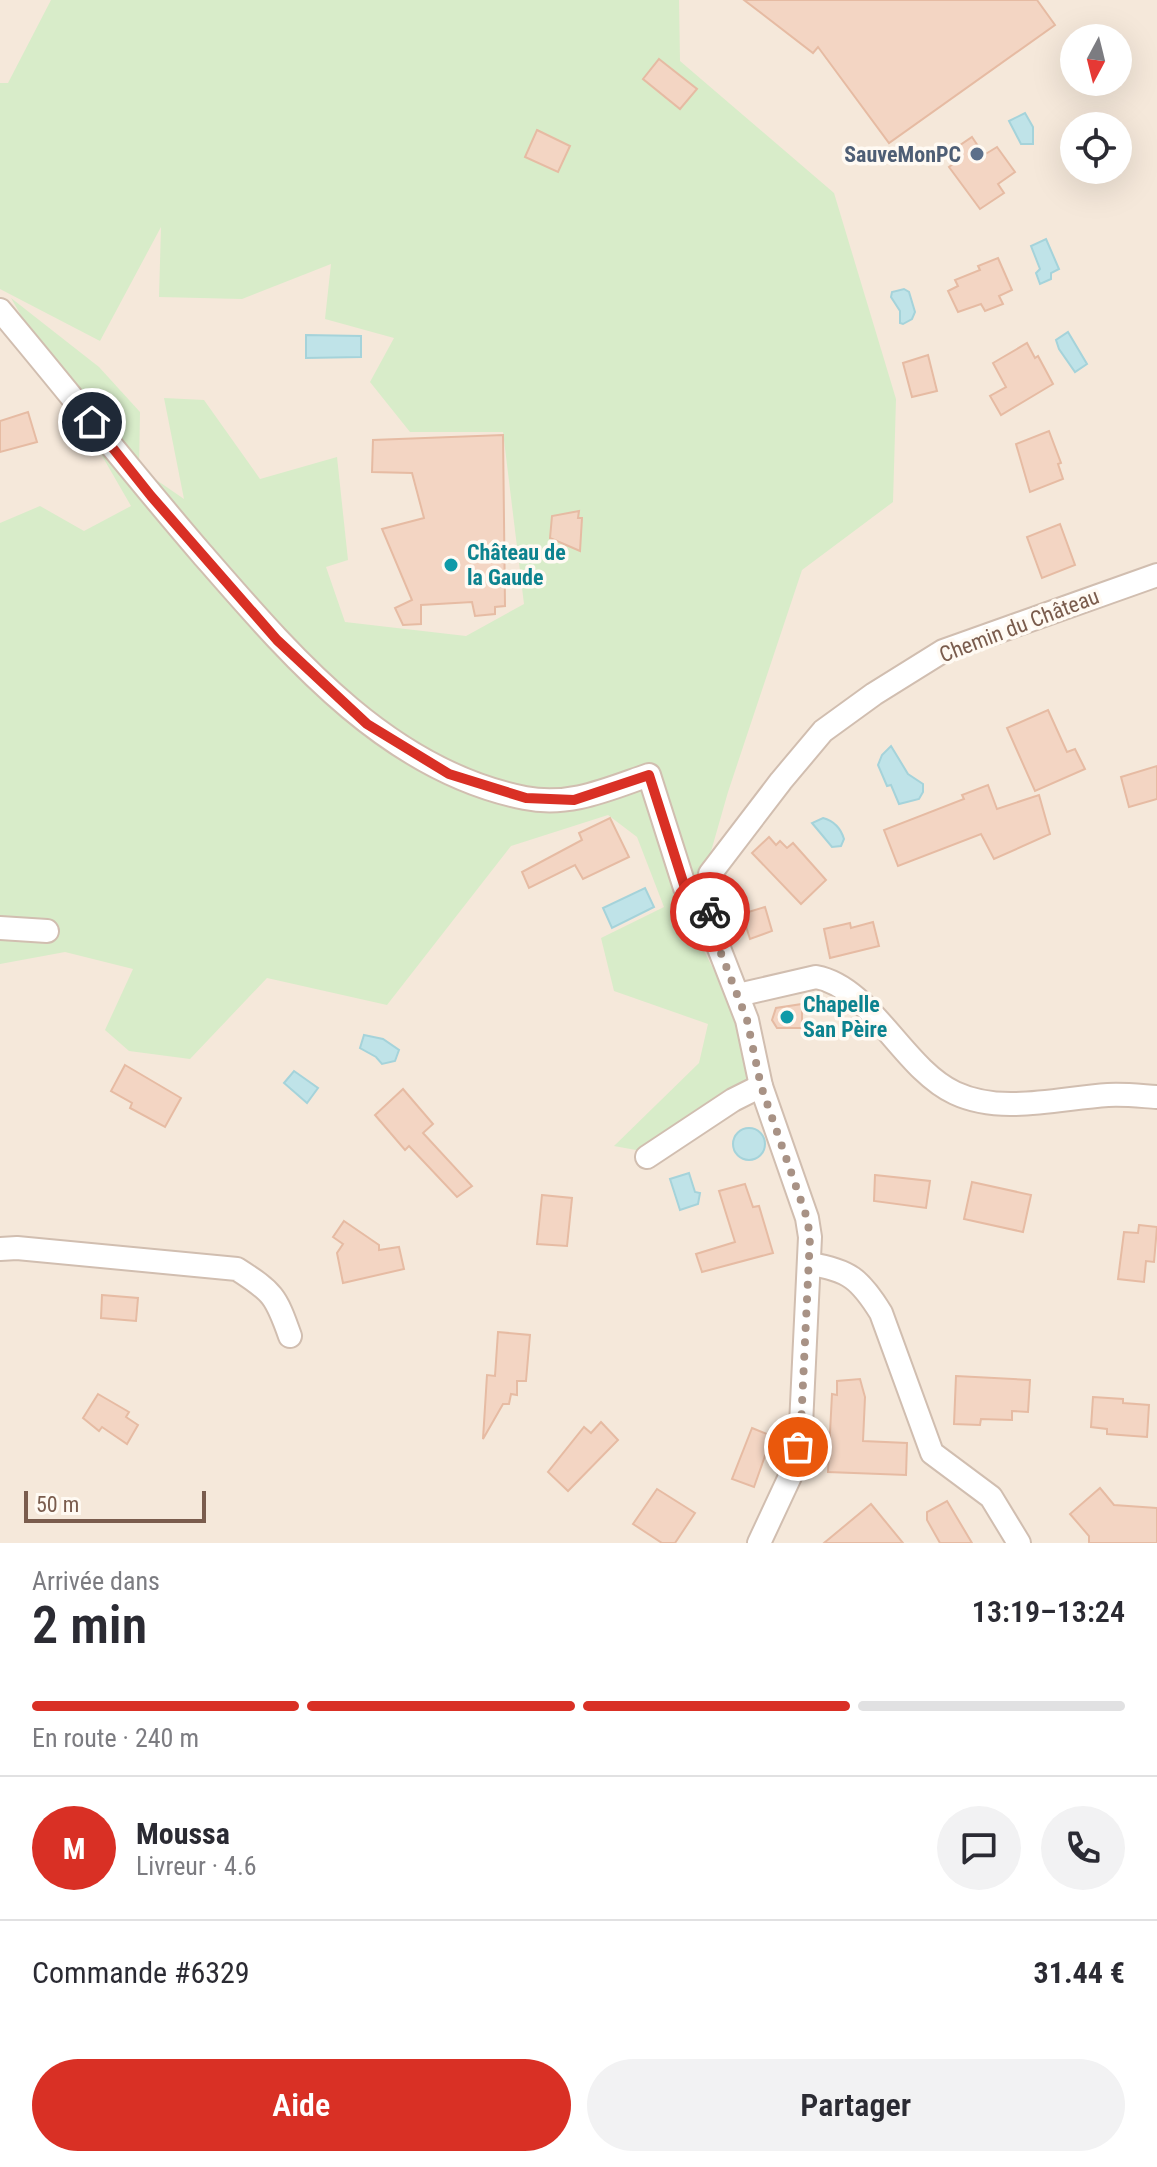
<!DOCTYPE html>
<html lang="fr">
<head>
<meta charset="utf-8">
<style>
	:root { --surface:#fff; --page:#f2f2f3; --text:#2b2b33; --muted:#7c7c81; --line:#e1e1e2; --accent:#d93025 }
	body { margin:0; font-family:"Roboto Condensed",sans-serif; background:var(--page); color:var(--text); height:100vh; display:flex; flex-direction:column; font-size:30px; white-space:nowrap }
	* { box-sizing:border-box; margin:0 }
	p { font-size:26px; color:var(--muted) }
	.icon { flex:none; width:44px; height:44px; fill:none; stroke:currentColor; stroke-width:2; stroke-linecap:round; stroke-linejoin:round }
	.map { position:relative; height:1543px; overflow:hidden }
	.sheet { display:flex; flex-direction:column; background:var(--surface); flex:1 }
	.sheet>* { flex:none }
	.needle { width:52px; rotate:187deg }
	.tools { position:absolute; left:1060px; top:24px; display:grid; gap:16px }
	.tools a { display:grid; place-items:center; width:72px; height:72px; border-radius:50%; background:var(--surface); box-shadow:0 8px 32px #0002; font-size:40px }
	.scale { position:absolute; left:24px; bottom:20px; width:182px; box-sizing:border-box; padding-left:8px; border:4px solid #7a5c4d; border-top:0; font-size:22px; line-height:28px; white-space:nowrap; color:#7a5c4d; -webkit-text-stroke:6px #fffaf3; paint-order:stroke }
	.pin { position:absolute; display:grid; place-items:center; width:68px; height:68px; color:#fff; margin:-34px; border:4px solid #fff; border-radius:50%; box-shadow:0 2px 8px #0007 }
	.courier { position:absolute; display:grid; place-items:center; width:80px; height:80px; margin:-40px; border:6px solid #d93025; border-radius:50%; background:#fff; color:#222; box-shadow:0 2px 10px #0007 }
	.headline em { font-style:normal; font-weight:600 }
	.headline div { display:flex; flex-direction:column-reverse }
	.headline { display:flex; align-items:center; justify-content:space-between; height:136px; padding:0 32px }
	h1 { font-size:52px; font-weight:600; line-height:60px }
	.bar { display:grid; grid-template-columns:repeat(4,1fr); gap:12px 8px; align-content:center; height:96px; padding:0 32px }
	.bar i { height:10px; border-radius:6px; background:var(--line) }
	.bar .on { background:var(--accent) }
	.bar p { grid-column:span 4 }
	.line { display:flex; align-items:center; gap:20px; padding:0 32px; border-top:2px solid var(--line) }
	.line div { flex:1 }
	.round { display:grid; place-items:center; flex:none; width:84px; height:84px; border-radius:42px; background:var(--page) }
	.action { display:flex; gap:16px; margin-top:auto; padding:16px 32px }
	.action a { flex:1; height:92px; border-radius:48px; background:var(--accent); color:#fff; font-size:32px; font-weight:600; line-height:92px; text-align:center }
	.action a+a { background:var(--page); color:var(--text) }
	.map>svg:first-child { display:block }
	.residential { fill:#f5e8da; fill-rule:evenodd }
	.green { fill:#d8ecc9 }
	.water { fill:#bfe3e8; stroke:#a5d3da; stroke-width:2 }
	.building { fill:#f3d5c3; stroke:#e6bba3; stroke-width:2 }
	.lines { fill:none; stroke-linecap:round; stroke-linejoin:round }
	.street-casing { stroke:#d1beb0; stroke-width:26 }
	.street { stroke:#fff; stroke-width:22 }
	.done { stroke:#a89285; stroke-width:8; stroke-dasharray:0 14.4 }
	.route { stroke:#d93025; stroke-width:10 }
	.service-dot { fill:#5c6f8a; stroke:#fffaf3; stroke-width:3 }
	.culture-dot { fill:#0f9aa8; stroke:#fffaf3; stroke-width:3 }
	.labels { text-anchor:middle; stroke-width:7; stroke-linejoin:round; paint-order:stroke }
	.service-label { font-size:22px; font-weight:bold; fill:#4e5e75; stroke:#fffaf3; text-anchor:end }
	.culture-label { font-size:22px; font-weight:bold; fill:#0d838f; stroke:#fffaf3; text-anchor:start }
	.street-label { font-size:22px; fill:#7a5c4d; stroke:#fffaf3 }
</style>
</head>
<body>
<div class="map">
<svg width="1157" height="1543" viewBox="0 0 1157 1543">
	<rect width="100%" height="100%" fill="#fdf6ec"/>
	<!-- residential -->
	<path class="residential" d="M0 0H1157V1543H0ZM1074 38H1118V82H1074ZM1074 126H1118V170H1074Z"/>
	<!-- green -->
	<polygon class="green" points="51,0 679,0 680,61 834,193 896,399 893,502 802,570 728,792 706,869 699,941 736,1014 752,1087 647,1152 614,1146 699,1063 708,1024 614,991 601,938 664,907 637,837 608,815 511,846 387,1005 267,978 190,1059 129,1051 105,1030 133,969 65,952 0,964 0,523 40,506 84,531 131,506 11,298 99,367 140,412 139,468 184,499 164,398 204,400 260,479 337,457 348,560 326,567 345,622 466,636 524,604 503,432 410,432 370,382 394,338 325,319 331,264 242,299 159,297 161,227 100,341 0,289 0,83 8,83"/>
	<!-- water -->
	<g class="water">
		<polygon points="1025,113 1033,127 1033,144 1021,144 1009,121"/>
		<polygon points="1046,239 1059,269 1051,273 1051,279 1040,284 1036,273 1040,269 1031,246"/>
		<polygon points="904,289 909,292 915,312 912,319 903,324 900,323 900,311 891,297 892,292"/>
		<polygon points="1068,332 1087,364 1075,372 1059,349 1056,340"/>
		<polygon points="306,335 361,336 361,357 306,358"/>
		<polygon points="891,746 908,774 923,784 923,792 919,799 899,804 891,785 887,786 878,765 882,755"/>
		<path d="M823 818C834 821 841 829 844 839L841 846 832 847 812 823Z"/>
		<polygon points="645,888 654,907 612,928 603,908"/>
		<polygon points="364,1035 383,1039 399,1050 395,1061 382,1064 376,1057 360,1048"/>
		<polygon points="294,1071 318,1088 307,1103 284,1083"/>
		<circle cx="749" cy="1144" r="16"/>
		<polygon points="689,1173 695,1192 700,1193 698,1204 680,1210 670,1179"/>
	</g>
	<!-- building -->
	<g class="building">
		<polygon points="744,0 1037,0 1055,25 889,143 818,47 813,53"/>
		<polygon points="659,59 697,89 680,109 643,79"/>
		<polygon points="537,130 570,146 558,172 525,157"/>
		<polygon points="972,137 984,155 997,147 1015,172 998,184 1004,193 980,209 949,167 953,164 947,154"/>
		<polygon points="998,258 1012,290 999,296 1003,304 985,311 981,304 958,312 948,291 958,286 955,280 980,270 978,266"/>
		<polygon points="1027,343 1035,358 1038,356 1053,384 1001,415 990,396 1006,387 993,363"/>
		<polygon points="928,355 937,391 912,397 903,363"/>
		<polygon points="28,412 37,442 0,452 0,421"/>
		<polygon points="1049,431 1061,463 1058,464 1063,479 1030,492 1016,444"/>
		<polygon points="503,435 505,606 495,607 495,614 475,616 472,602 421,605 421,624 403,625 395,608 412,600 382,529 424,518 412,473 372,472 373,440"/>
		<polygon points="579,511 578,518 582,518 580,551 550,538 552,516"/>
		<polygon points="1060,524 1075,565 1042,578 1027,537"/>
		<polygon points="1048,710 1067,752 1075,749 1085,769 1035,791 1007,728"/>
		<polygon points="1157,766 1157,799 1129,807 1121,777"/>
		<polygon points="988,785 997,809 1039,795 1050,834 994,859 981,834 898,866 884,830 964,799 962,795"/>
		<polygon points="610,818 629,857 583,879 575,865 529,888 522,872 582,840 579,833"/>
		<polygon points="769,837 776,845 780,841 787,848 793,843 826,880 801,904 752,853"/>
		<polygon points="765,907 772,931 750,939 742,914"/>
		<polygon points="873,922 879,946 830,958 824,929 850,923 851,928"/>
		<polygon points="802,1004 802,1028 777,1028 772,1020 776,1008"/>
		<polygon points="125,1065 181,1098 165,1127 130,1108 132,1103 111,1091"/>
		<polygon points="403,1089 433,1124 423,1133 472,1186 457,1197 409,1146 405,1150 375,1115"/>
		<polygon points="875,1175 930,1181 926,1208 874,1201"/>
		<polygon points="972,1182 1031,1195 1023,1232 964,1219"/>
		<polygon points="745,1184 753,1207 759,1206 773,1253 702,1272 696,1254 735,1242 719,1191"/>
		<polygon points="542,1195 572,1198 567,1246 537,1244"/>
		<polygon points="344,1221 379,1245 379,1250 399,1247 404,1269 343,1283 337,1253 343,1244 333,1237"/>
		<polygon points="1139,1225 1157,1227 1154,1262 1146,1261 1144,1282 1118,1279 1124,1232 1138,1233"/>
		<polygon points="102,1295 138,1298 136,1321 101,1318"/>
		<polygon points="498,1332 530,1335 526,1381 517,1381 517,1395 511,1394 509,1404 503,1404 483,1439 487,1375 495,1376"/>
		<polygon points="956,1376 1030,1380 1028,1412 1012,1411 1012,1420 981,1419 980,1425 954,1424"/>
		<polygon points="860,1379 865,1397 863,1441 907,1443 906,1475 828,1472 832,1394 837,1395 837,1381"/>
		<polygon points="98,1394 129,1412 126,1417 138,1425 127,1444 102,1427 99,1431 83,1418"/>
		<polygon points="1093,1397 1123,1399 1123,1403 1149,1405 1147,1437 1107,1434 1107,1429 1091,1427"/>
		<polygon points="601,1422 618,1440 568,1491 548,1472 584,1427 591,1433"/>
		<polygon points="752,1428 772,1436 754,1487 732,1479"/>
		<polygon points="1100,1488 1114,1505 1157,1508 1157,1543 1089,1543 1089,1536 1070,1514"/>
		<polygon points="657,1489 695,1513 675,1543 662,1543 633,1524"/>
		<polygon points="947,1501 972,1543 940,1543 927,1520 927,1512"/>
		<polygon points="871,1504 903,1543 824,1543"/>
	</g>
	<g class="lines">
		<defs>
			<g id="street">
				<path d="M0 310C68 391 133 474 202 554 290 655 387 771 525 798 570 807 608 789 649 775L685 888 707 903"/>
				<polyline points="0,928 47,931"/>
				<path d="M738 995 816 977C871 987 903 1069 955 1093 1002 1115 1059 1098 1108 1095 1124 1094 1141 1096 1157 1097"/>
				<polyline points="647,1157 733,1100 761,1086"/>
				<path d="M0 1249 17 1248 237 1269C273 1292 276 1296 290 1336"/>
				<path d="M810 1264C849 1270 860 1279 881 1313L932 1453 991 1497 1019 1543"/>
				<polyline points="759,1543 794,1468 801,1425 810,1237 807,1218 761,1086 747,1020 717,943 707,903 710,874 781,781 823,731 874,694 943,651 1157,575"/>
			</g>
		</defs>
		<!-- street casing -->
		<use href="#street" class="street-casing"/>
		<!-- street -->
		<use href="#street" class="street"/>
	</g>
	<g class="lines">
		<!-- done -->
		<polyline class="done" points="710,912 717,943 747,1020 761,1086 807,1218 810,1237 801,1425 798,1447"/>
		<!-- route -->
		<polyline class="route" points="92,422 151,496 277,640 367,724 449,774 526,798 574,800 649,775 685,888 707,903 710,912"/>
	</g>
	<!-- markers -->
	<circle class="service-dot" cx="977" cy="154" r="8"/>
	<g class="culture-dot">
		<circle cx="451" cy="565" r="8"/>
		<circle cx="787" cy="1017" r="8"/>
	</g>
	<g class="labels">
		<!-- service labels -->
		<g class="service-label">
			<text x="961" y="162">SauveMonPC</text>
		</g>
		<!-- culture labels -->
		<g class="culture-label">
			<text x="467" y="560">Château de<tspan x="467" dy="25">la Gaude</tspan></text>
			<text x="803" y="1012">Chapelle<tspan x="803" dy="25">San Pèire</tspan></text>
		</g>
		<!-- street labels -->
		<g class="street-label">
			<text transform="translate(1019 625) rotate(-21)" y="8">Chemin du Château</text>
		</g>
	</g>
</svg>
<div class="tools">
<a><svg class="needle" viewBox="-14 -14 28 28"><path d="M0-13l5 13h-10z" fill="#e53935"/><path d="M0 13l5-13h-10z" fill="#7c7c81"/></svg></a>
<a><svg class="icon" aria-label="locate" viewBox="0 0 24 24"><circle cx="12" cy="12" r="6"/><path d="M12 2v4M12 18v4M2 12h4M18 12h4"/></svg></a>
</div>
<div class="scale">50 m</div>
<div class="pin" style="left:798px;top:1447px;background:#ea580c"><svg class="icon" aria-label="bag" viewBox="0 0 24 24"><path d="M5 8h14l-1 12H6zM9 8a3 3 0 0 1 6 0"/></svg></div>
<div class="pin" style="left:92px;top:422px;background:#1f2937"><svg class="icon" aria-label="home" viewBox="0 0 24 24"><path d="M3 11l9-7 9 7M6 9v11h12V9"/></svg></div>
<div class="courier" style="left:710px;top:912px"><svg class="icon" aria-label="bike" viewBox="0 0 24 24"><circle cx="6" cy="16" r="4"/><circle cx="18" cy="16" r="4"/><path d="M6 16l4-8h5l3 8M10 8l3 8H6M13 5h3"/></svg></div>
</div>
<section class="sheet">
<div class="headline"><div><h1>2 min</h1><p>Arrivée dans</p></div><em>13:19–13:24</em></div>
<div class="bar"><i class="on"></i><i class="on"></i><i class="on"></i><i></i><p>En route · 240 m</p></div>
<div class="line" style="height:144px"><b class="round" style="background:var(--accent);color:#fff">M</b><div><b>Moussa</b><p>Livreur · 4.6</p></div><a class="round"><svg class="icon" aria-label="chat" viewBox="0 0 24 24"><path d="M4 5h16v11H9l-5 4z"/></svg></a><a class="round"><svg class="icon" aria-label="phone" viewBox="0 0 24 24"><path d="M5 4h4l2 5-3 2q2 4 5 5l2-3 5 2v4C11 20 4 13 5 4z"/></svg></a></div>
<div class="line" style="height:104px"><div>Commande #6329</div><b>31.44 €</b></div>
<div class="action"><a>Aide</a><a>Partager</a></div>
</section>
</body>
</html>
